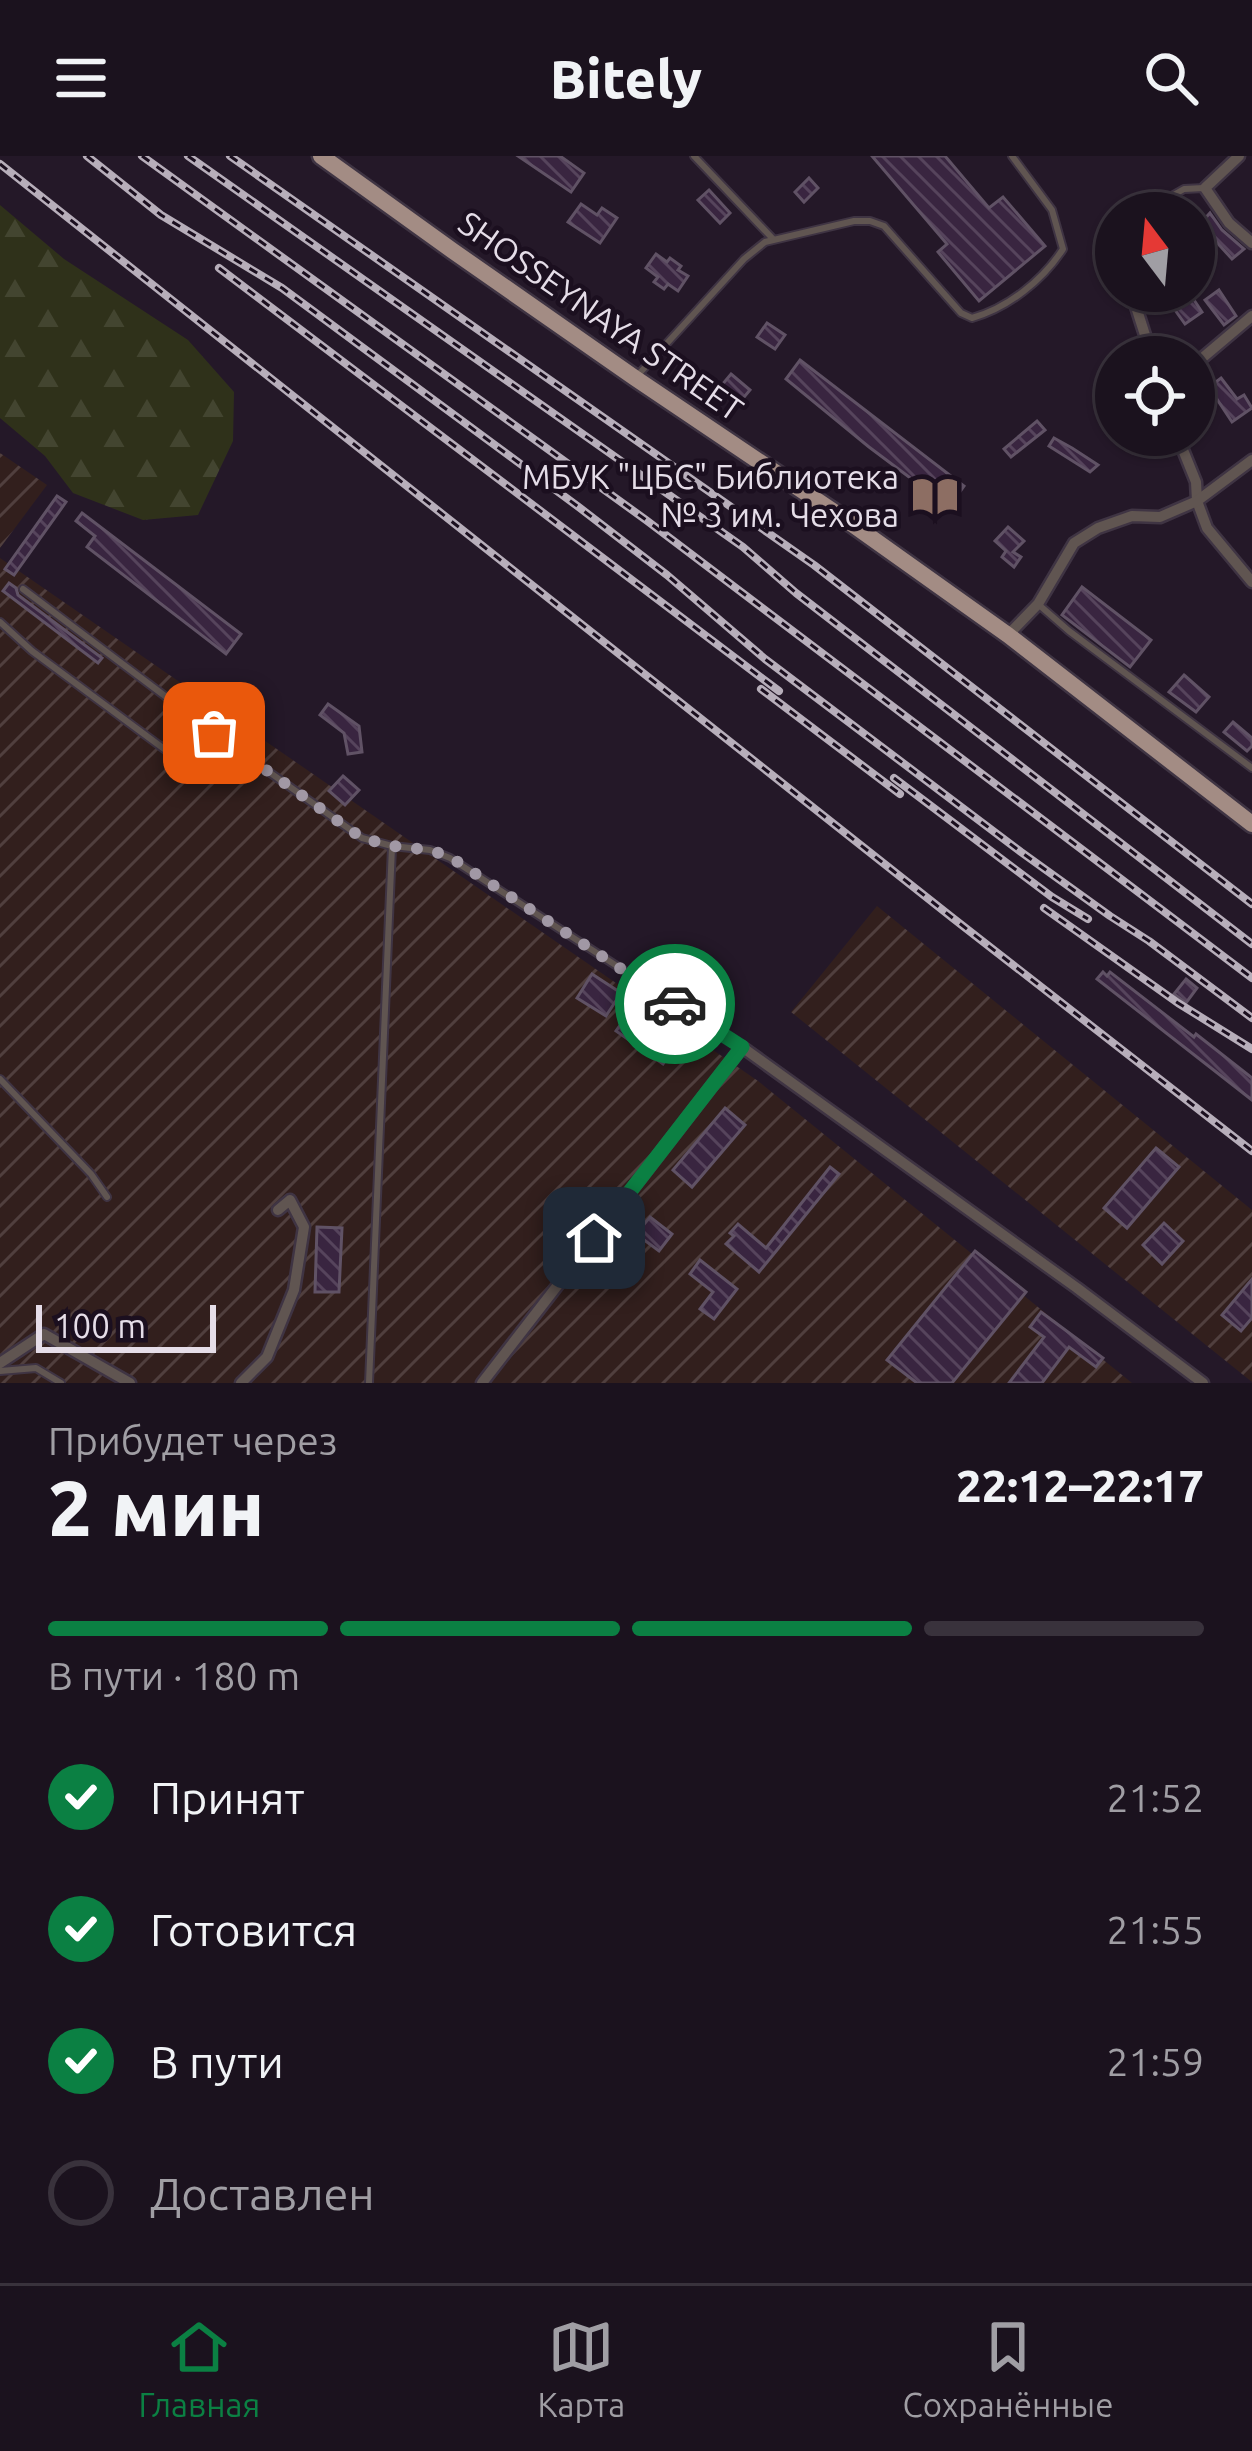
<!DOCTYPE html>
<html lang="ru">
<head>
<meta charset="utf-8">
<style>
	:root { --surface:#1b121e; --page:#241b27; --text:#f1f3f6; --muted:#a09ea4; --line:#39323c; --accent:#0b8043 }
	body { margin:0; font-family:Ubuntu,sans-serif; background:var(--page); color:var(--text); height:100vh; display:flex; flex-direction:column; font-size:45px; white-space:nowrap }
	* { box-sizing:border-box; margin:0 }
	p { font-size:39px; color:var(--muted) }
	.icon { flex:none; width:66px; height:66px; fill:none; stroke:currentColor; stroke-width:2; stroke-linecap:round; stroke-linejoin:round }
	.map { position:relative; height:1227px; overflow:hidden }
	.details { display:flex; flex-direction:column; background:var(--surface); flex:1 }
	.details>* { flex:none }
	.needle { width:78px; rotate:344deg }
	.fabs { position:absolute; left:1095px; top:36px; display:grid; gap:24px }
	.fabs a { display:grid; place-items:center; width:120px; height:120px; border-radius:50%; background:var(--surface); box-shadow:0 3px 9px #0004,0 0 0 3px var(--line); font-size:60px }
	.scale { position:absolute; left:36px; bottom:30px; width:180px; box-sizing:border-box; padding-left:12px; border:6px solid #e5dde8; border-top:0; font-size:33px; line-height:42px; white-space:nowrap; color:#e5dde8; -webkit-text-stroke:9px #1b0f1f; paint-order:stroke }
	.pin { position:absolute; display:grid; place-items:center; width:102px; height:102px; color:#fff; margin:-51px; border-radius:24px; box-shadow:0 6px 18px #0006 }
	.courier { position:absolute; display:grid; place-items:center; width:120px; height:120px; margin:-60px; border:9px solid #0b8043; border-radius:50%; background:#fff; color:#222; box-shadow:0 3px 15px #0007 }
	.summary em { font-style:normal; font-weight:800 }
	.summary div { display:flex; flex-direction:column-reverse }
	.summary { display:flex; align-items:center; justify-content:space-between; height:204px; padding:0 48px }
	h1 { font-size:78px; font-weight:800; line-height:90px }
	.bar { display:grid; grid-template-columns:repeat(4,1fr); gap:18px 12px; align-content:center; height:144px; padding:0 48px }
	.bar i { height:15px; border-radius:9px; background:var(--line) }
	.bar .active { background:var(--accent) }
	.bar p { grid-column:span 4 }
	ol { padding:0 48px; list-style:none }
	li { display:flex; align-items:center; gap:36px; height:132px }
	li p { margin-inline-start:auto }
	li .icon { padding:12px; border-radius:50%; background:var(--accent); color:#fff; stroke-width:4 }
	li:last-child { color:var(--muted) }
	li i { width:66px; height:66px; border:6px solid var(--line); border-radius:50% }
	header { display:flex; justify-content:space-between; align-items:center; height:156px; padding:0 48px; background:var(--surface); font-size:54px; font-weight:800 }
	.dock { display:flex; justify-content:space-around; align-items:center; height:168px; border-top:3px solid var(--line); background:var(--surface); font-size:33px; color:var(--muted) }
	.dock a { display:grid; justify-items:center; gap:6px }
	.dock .active { color:var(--accent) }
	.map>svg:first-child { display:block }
	.industrial { fill:url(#industrial-furrows) }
	.forest { fill:url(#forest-firs) }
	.building { fill:url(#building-back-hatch); stroke:#605265; stroke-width:3 }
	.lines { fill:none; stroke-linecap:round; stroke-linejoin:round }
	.service-casing { stroke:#3f3443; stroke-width:10 }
	.minor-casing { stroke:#3f3443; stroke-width:15 }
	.primary-casing { stroke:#3f3443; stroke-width:21 }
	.service { stroke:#605551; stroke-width:6 }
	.minor { stroke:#605551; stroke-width:10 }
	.primary { stroke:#a38c84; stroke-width:16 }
	.rail-casing { stroke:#b7aeba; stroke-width:8 }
	.rail { stroke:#1b0f1f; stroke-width:3; stroke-dasharray:9; stroke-linecap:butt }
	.done { stroke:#a198a5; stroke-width:12; stroke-dasharray:0 21.6 }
	.route { stroke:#0b8043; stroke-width:15 }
	.labels { text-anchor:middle; stroke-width:9; stroke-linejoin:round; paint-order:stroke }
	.street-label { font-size:33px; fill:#e5dde8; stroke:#1b0f1f }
	.poi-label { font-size:33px; fill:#e5dde8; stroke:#1b0f1f; text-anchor:end }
</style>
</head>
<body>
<header><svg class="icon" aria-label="menu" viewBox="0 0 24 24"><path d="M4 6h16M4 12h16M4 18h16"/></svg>Bitely<svg class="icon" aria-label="search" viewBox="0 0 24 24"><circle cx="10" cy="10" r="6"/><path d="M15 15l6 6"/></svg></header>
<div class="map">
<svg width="1252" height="1227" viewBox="0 0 1252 1227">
	<defs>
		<pattern id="industrial-furrows" width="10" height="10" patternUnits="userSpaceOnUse" patternTransform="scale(3)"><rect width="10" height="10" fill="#321f1d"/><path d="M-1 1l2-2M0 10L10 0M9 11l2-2" fill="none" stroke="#503f3e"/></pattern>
		<pattern id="forest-firs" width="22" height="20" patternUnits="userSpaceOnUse" patternTransform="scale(3)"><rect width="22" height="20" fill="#2f311a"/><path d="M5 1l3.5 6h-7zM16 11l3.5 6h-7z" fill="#434530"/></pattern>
		<pattern id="building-back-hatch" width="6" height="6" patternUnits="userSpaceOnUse" patternTransform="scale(3)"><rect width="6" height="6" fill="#392540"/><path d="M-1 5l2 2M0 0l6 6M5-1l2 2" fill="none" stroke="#56445c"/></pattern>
	</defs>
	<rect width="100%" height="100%" fill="#241828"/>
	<!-- industrial -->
	<g class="industrial">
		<polygon points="0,297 47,329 0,392"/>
		<polygon points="0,402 758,925 1132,1227 0,1227"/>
		<polygon points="877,750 1252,1054 1252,1226 791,856"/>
	</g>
	<!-- forest -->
	<polygon class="forest" points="0,49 64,103 188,184 234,236 233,285 198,359 143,364 73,337 45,300 0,262"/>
	<!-- building -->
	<g class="building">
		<polygon points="518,0 560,0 584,17 571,36"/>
		<polygon points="872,0 945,0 989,52 1003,41 1045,90 979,145 938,96 947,88"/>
		<polygon points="809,22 818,32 804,46 795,36"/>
		<polygon points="709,34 730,57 720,67 698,44"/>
		<polygon points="581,48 597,59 602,52 617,62 600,87 568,66"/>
		<polygon points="1210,57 1222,74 1244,93 1232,103 1200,68"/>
		<polygon points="656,98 667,106 670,102 681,110 678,114 688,120 678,135 668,128 664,133 654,126 658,121 646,112"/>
		<polygon points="1219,134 1236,160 1224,169 1205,144"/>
		<polygon points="1172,135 1188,135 1202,156 1185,168 1165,140"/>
		<polygon points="767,167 785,179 775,193 757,181"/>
		<polygon points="800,204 964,330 949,351 869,291 786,223"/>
		<polygon points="731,218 750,234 740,246 721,230"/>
		<polygon points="1221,222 1237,243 1244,239 1252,252 1232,266 1209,231"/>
		<polygon points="1037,265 1045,274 1011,301 1004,293"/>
		<polygon points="1054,282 1072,292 1098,309 1090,316 1049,290"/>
		<polygon points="57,340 66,346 14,419 5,413"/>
		<polygon points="82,357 241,478 226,498 87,391 95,380 76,365"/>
		<polygon points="1008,371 1024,385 1013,396 1021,401 1014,411 1002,401 1006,395 995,385"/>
		<polygon points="9,427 16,432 18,439 102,502 98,507 3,435"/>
		<polygon points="1082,431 1151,484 1130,511 1062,459"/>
		<polygon points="1184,519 1209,541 1196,556 1169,536"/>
		<polygon points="328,548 359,570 362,596 348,598 344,577 320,559"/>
		<polygon points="1233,566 1252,582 1252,590 1247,595 1224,576"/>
		<polygon points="343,620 359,634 345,649 329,635"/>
		<polygon points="1103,816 1107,820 1110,816 1194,881 1196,878 1252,922 1252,944 1097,823"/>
		<polygon points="592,818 621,837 606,860 577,842"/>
		<polygon points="1186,823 1197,832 1186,847 1174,838"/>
		<polygon points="631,854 678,887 663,908 616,875"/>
		<polygon points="725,952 745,969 692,1031 673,1014"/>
		<polygon points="1156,992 1179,1011 1127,1072 1104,1052"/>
		<polygon points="830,1011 839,1018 759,1116 726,1088 734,1080 730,1077 738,1068 766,1092"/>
		<polygon points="650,1061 672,1078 659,1095 636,1078"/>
		<polygon points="1164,1067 1183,1085 1162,1108 1143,1089"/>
		<polygon points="317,1071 342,1072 339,1136 315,1136"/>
		<polygon points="975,1095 1026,1136 952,1227 917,1227 887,1204"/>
		<polygon points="700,1104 737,1133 714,1163 700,1153 713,1136 690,1118"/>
		<polygon points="1252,1123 1252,1162 1241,1175 1222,1159"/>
		<polygon points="1041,1156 1103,1202 1096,1211 1069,1191 1042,1227 1009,1227 1044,1181 1030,1171"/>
	</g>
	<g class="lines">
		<defs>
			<g id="service">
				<polyline points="694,0 773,83"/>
				<polyline points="1142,57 1184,33 1204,32"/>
				<path d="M637 220 744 103 765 86 854 65H870L884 70 961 157 972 162C1008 152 1043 124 1063 93L1052 54 1012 0"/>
				<polyline points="23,433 214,577 362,682 392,690 430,694 450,702 742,891"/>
				<polyline points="1038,448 1069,475 1252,612"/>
				<path d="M0 466 32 495 175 601C196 606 203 594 214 578"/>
				<polyline points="0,923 91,1018 107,1041"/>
				<polyline points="0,1215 36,1212 61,1227"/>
				<polyline points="369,1227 392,691"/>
			</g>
			<g id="minor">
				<polyline points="1239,0 1205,32 1229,67 1252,87"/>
				<polyline points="1131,135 1152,201"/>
				<polyline points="1194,209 1252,160"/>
				<polyline points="1177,279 1196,326 1197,345 1207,372 1252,426"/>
				<polyline points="1008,479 1038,448 1074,387 1098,372 1132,360 1160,361 1197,345 1252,304"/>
				<polyline points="0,1207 44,1178 130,1227"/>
				<polyline points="241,1227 267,1201 294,1134 304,1071 290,1044 278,1054"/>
				<polyline points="482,1227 742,891 1077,1132 1203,1227"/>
			</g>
			<polyline id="primary" points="321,0 453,95 635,222 852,368 1008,479 1252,668"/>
		</defs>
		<!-- service casing -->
		<use href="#service" class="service-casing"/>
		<!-- minor casing -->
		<use href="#minor" class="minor-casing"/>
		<!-- primary casing -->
		<use href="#primary" class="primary-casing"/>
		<!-- service -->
		<use href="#service" class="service"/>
		<!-- minor -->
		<use href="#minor" class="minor"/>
		<!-- primary -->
		<use href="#primary" class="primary"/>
		<defs>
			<g id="rail">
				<polyline points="87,0 161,59 282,132 580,352 667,419 765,503 1021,696 1110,760 1149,785 1252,862"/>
				<polyline points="142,0 646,364 1252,822"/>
				<polyline points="188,0 743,391 796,437 1252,788"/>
				<polyline points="230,0 814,409 1252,748"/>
				<polyline points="0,8 954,763 1252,995"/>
				<polyline points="219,112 779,535"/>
				<polyline points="761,533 900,638"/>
				<polyline points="894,622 1052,741 1088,763"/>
				<polyline points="1044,752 1178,847 1252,893"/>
			</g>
		</defs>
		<!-- rail casing -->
		<use href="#rail" class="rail-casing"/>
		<!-- rail -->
		<use href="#rail" class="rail"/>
	</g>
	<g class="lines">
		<!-- done -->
		<polyline class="done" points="214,577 362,682 392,690 430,694 450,701 675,848"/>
		<!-- route -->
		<polyline class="route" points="594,1082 742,891 675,848"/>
	</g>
	<!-- icons -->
	<defs>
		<symbol id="library-bare" viewBox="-9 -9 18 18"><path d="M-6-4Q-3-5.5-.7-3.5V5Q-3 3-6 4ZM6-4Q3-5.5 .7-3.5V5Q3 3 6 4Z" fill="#8d6e63" stroke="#1b0f1f" stroke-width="2.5" paint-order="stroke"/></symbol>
	</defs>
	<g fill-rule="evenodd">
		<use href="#library-bare" x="902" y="307" width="66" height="66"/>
	</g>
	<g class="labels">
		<!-- street labels -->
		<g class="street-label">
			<text transform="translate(601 160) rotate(35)" y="12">SHOSSEYNAYA STREET</text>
		</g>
		<!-- poi labels -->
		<g class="poi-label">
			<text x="899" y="333">МБУК "ЦБС" Библиотека<tspan x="899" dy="38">№ 3 им. Чехова</tspan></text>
		</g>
	</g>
</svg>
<div class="fabs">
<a><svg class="needle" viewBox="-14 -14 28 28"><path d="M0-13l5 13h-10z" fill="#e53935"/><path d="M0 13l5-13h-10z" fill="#a09ea4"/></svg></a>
<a><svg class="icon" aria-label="locate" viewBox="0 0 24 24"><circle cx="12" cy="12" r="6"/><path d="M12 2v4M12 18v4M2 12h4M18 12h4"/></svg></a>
</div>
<div class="scale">100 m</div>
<div class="pin" style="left:214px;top:577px;background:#ea580c"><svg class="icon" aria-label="bag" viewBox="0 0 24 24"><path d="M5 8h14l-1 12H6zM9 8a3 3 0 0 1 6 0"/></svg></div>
<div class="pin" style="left:594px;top:1082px;background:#1f2937"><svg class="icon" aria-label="home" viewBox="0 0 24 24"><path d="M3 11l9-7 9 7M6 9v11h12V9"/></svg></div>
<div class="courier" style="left:675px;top:848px"><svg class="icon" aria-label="car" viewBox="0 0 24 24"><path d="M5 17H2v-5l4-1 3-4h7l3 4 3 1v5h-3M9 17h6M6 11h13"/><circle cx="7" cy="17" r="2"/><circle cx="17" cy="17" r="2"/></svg></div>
</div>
<section class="details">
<div class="summary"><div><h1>2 мин</h1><p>Прибудет через</p></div><em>22:12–22:17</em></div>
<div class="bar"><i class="active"></i><i class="active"></i><i class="active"></i><i></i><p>В пути · 180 m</p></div>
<ol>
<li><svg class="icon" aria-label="check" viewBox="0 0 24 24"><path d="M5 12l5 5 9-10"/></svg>Принят<p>21:52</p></li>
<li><svg class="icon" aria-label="check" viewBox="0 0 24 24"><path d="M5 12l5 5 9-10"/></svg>Готовится<p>21:55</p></li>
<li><svg class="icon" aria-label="check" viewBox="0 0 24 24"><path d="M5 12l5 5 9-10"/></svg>В пути<p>21:59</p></li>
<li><i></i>Доставлен</li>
</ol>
</section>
<nav class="dock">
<a class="active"><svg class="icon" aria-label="home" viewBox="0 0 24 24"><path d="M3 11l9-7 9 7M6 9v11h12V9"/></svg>Главная</a>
<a><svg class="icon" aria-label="map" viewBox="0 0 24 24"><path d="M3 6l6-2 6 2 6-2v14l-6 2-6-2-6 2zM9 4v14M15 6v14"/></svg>Карта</a>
<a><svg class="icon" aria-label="saved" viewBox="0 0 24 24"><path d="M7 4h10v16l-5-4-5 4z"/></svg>Сохранённые</a>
</nav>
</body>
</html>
